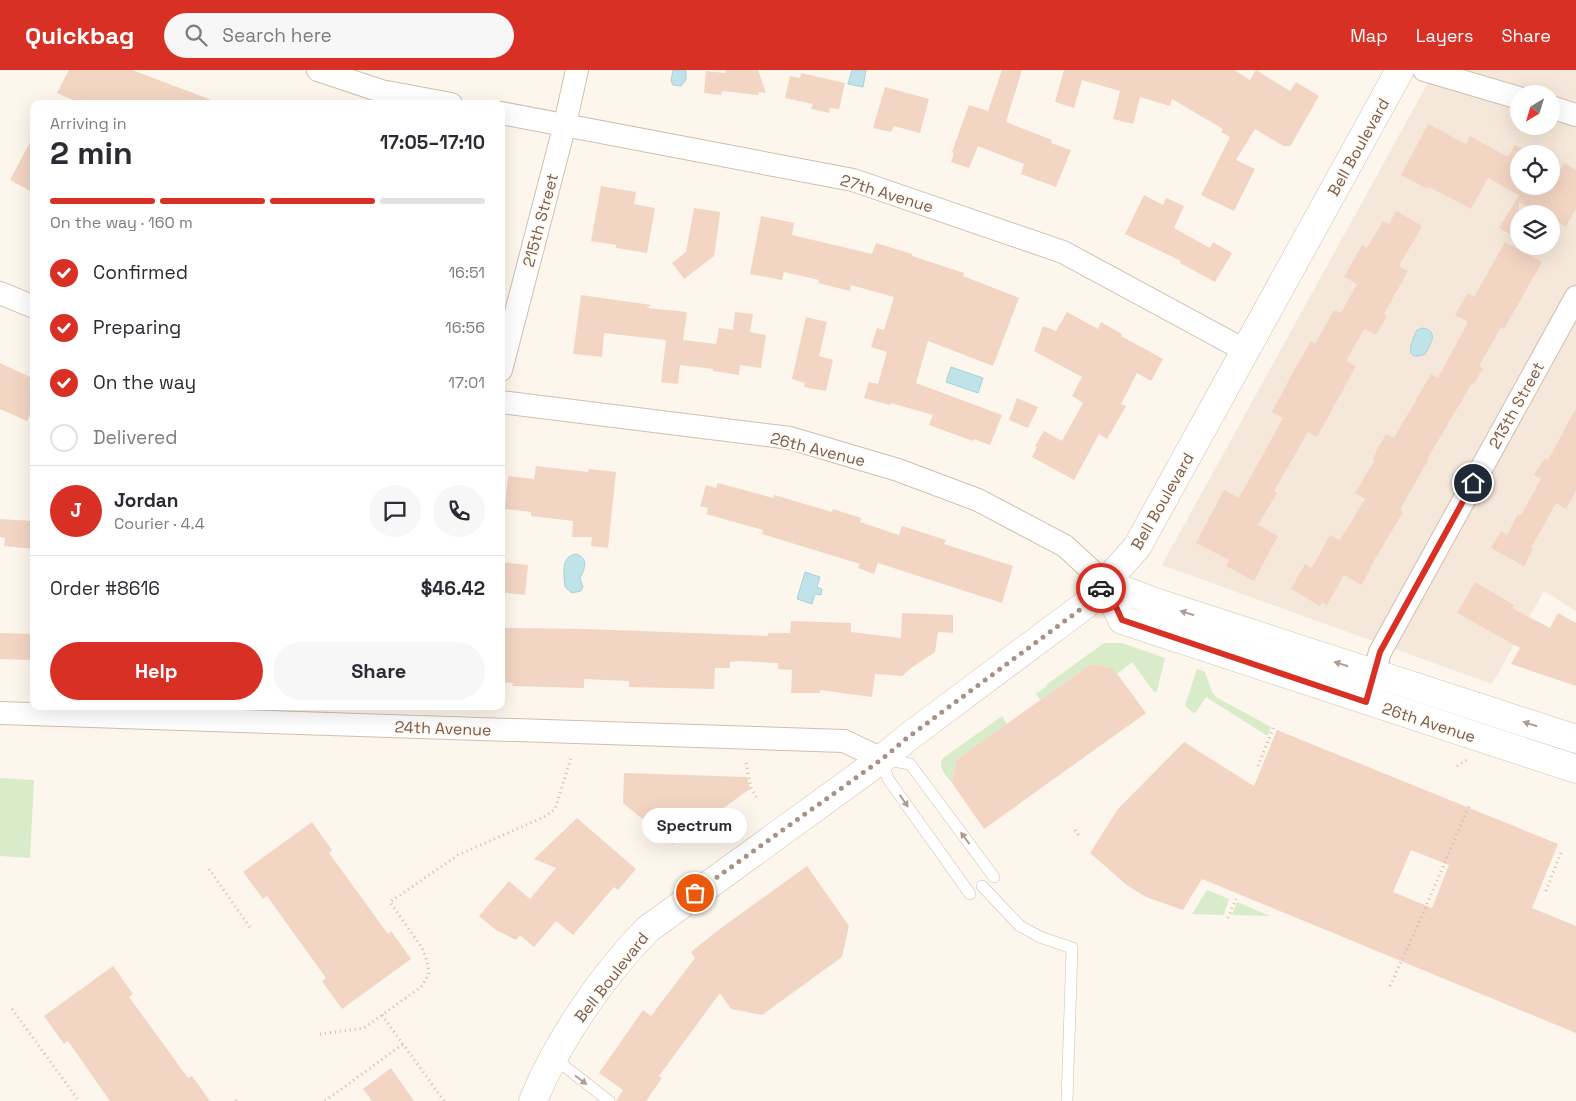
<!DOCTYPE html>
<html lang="en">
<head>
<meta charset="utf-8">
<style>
	:root { --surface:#fff; --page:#f7f7f7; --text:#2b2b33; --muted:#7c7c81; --line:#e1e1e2; --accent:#d93025 }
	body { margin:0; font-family:"Space Grotesk",sans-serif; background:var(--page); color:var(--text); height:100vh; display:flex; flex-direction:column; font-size:19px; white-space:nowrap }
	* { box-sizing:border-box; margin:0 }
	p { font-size:16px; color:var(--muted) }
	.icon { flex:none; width:28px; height:28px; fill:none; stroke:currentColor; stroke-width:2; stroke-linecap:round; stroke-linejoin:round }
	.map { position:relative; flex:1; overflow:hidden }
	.drawer { position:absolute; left:30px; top:30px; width:475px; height:610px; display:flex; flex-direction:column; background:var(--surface); border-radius:10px; box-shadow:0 5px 20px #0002 }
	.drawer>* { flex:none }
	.needle { width:32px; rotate:218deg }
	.controls { position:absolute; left:1510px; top:15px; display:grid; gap:10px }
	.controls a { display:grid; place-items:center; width:50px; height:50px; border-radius:50%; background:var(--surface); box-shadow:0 5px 20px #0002; font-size:25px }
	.pin { position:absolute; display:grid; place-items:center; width:42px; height:42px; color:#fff; margin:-21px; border:2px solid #fff; border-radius:50%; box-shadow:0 1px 5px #0007 }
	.courier { position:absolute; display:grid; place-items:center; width:50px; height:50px; margin:-25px; border:4px solid #d93025; border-radius:50%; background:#fff; color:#222; box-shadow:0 1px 6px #0007 }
	.bubble { position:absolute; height:35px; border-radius:18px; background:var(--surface); box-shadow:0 5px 20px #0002; font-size:16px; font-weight:700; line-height:35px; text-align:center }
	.summary em { font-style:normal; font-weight:700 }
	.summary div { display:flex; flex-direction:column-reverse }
	.summary { display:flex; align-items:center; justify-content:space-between; height:85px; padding:0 20px }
	h1 { font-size:32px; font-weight:700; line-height:38px }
	.bar { display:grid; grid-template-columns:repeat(4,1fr); gap:8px 5px; align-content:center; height:60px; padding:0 20px }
	.bar i { height:6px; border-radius:4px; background:var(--line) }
	.bar .on { background:var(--accent) }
	.bar p { grid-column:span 4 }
	.line { display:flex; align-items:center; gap:12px; padding:0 20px; border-top:1px solid var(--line) }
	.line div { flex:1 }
	.round { display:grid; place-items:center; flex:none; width:52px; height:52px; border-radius:26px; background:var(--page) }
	ol { padding:0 20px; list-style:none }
	li { display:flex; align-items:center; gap:15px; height:55px }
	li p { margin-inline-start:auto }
	li .icon { padding:5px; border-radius:50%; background:var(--accent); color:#fff; stroke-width:4 }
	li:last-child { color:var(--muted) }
	li i { width:28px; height:28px; border:2px solid var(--line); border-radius:50% }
	.button { display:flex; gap:10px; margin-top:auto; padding:10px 20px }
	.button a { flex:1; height:58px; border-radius:30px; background:var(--accent); color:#fff; font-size:20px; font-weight:700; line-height:58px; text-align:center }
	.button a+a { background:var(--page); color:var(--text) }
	header { display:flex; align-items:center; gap:30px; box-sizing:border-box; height:70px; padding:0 25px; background:var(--accent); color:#fff }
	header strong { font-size:24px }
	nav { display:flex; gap:28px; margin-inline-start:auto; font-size:18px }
	.search { width:350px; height:45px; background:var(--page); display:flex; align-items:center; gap:12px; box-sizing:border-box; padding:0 18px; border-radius:28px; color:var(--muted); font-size:19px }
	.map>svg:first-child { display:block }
	.residential { fill:#f5e8da; fill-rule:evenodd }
	.green { fill:#d8ecc9 }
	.water { fill:#bfe3e8; stroke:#a5d3da }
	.building { fill:#f3d5c3; fill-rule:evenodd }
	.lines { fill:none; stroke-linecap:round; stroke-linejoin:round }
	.service-casing { stroke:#d1beb0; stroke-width:12 }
	.minor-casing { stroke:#d1beb0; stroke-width:24 }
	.tertiary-casing { stroke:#d1beb0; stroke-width:29 }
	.path { stroke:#d9b8a5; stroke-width:3; stroke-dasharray:1 4; stroke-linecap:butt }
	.service { stroke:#fff; stroke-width:11 }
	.minor { stroke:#fff; stroke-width:22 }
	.tertiary { stroke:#fff; stroke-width:28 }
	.oneway { fill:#af9d94 }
	.done { stroke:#a89285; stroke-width:5; stroke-dasharray:0 9 }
	.route { stroke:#d93025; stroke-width:6 }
	.labels { text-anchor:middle; stroke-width:4; stroke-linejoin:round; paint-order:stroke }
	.street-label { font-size:16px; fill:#7a5c4d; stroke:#fffaf3 }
</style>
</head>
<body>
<header>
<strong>Quickbag</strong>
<div class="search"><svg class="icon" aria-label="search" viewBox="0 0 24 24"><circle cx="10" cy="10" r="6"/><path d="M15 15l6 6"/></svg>Search here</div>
<nav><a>Map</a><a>Layers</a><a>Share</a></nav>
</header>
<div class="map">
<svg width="1576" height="1031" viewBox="0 0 1576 1031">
	<rect width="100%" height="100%" fill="#fdf6ec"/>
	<!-- residential -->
	<path class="residential" d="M1435 0H1576V541L1544 521 1492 614 1162 495ZM1519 24H1551V56H1519ZM1519 84H1551V116H1519ZM1519 144H1551V176H1519Z"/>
	<!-- green -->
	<g class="green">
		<polygon points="1104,573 1122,573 1165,588 1157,621 1154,622 1132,592 1117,604 1113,598 1091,594 1040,630 1035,622 1037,623 1047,616 1046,615"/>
		<polygon points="1197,599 1205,602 1212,622 1216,627 1271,657 1268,665 1266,665 1206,627 1196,642 1194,643 1185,636"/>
		<path d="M1002 646 1007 654 956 690 952 713C946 705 937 698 943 688Z"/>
		<polygon points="0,708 34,710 30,788 0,786"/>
		<polygon points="1207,820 1229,829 1224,845 1192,844"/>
		<polygon points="1237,832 1270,846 1232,845"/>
	</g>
	<!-- water -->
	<g class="water">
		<polygon points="673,0 686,0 686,10 681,16 673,15 671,11"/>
		<polygon points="852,0 866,0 863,17 848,14"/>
		<path d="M1423 258C1439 261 1431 274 1425 284 1402 293 1412 270 1417 260Z"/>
		<polygon points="951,297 983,308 978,323 946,312"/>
		<path d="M577 484C589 490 585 498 580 508L583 517 581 521 572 523 565 517C564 505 560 485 577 484Z"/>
		<polygon points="805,502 820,507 817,517 822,519 821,525 815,524 812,534 797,529"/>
	</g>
	<!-- building -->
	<g class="building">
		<polygon points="69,0 132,0 217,32 217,34 82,34 57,23"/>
		<polygon points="726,0 758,0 766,23 759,22 758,25 722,21 721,25 704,23 706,1 725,3"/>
		<polygon points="1002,0 1022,0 1006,52 1052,70 1051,73 1071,80 1056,117 1021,104 1024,94 978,76 969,98 951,92 954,83 952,82 969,35 988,41"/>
		<polygon points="1064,0 1234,0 1250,10 1256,0 1290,21 1296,12 1319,26 1291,75 1290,75 1288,77 1286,75 1285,77 1255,59 1236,90 1255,99 1234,141 1201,125 1230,67 1221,62 1223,59 1172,29 1170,36 1140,27 1133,54 1113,49 1120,21 1082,10 1074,38 1055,32"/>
		<polygon points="801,3 845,13 839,39 830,38 829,43 811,39 813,34 785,28 790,6 800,8"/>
		<polygon points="885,17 929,29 920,63 894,56 891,62 873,58"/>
		<polygon points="1428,54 1466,74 1470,66 1508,87 1515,75 1532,84 1519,84 1519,116 1551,116 1551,95 1560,100 1564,93 1576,100 1576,138 1566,157 1551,149 1551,144 1541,144 1519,132 1519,170 1499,158 1519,125 1488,108 1471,139 1429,117 1428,119 1401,105"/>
		<polygon points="34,65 34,123 10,110"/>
		<polygon points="601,116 636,122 634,134 655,138 647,183 616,178 616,175 591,171"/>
		<polygon points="1144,125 1163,135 1166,128 1184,136 1174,158 1210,178 1213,172 1232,183 1215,212 1180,193 1181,191 1125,164"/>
		<polygon points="694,138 720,142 719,151 714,186 684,209 672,193 686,182"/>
		<polygon points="1396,141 1422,156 1399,196 1408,201 1384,244 1387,246 1376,265 1364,259 1346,291 1356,296 1317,367 1308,362 1274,421 1277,423 1258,455 1278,466 1254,511 1226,496 1229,490 1196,473 1224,420 1239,428 1283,348 1272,342 1292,304 1311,271 1315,274 1334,240 1341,243 1357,214 1344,207 1362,175 1367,178 1383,151 1389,154"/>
		<polygon points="761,146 794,153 792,165 872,184 876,173 912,184 912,186 964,203 963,206 1019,228 993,296 928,271 916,313 1002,345 990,375 974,369 973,371 929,355 933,345 891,333 890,335 864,328 869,312 878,314 887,282 871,277 877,258 884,260 894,227 851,215 850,221 818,213 819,210 784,202 782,210 750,204"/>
		<polygon points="1505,172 1542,192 1504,259 1501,257 1479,296 1483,298 1474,314 1472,313 1428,388 1429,388 1400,440 1403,442 1375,489 1362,515 1344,505 1327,535 1322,532 1320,536 1291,519 1305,494 1312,498 1330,465 1340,470 1365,429 1355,423 1375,390 1372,389 1386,364 1394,368 1431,304 1438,308 1468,252 1455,245 1468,223 1474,227"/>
		<polygon points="581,225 651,235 647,238 687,242 683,270 716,274 719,258 733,260 735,242 753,244 750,262 766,265 761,298 740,295 739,305 713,301 713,299 680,295 678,314 661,312 666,270 604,263 602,287 573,284"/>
		<polygon points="1067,242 1098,259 1101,252 1122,264 1121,266 1163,289 1151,311 1137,303 1121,334 1126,336 1107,369 1099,364 1074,410 1032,387 1037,377 1035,376 1044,361 1062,371 1083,333 1072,326 1082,307 1034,281 1043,256 1056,261"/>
		<polygon points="806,247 827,252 819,286 833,290 826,321 804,317 805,313 792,309"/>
		<polygon points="0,293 34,309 34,335 27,351 0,339"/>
		<polygon points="1017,328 1038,337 1028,358 1009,350"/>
		<polygon points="1576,338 1576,421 1566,439 1556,433 1531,478 1533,479 1524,496 1491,478 1501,461 1507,465 1518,444 1521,445 1541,409 1534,405 1545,388 1548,390"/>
		<polygon points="536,396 588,402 589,399 616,402 608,478 591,476 592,467 572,467 573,451 531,446 531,442 505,439 508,406 534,409"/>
		<polygon points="718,413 773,428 774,425 832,442 833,439 861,448 860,452 899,465 902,456 946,470 944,474 1013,496 1002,533 878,493 874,504 858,498 860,494 762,464 763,460 706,444 708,438 700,436 706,415 716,418"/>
		<polygon points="0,449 34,451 34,479 4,476 5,468 0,467"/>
		<polygon points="501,492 528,495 525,525 501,522"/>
		<polygon points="1475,512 1514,535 1512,538 1550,558 1558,543 1576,553 1576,616 1511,594 1520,578 1457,543"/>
		<polygon points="902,543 953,545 953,563 938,562 935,582 911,598 902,606 875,604 872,627 820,620 820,623 791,623 792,600 778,599 778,593 741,591 730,592 730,598 715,598 714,619 629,617 629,611 584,609 584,618 512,616 513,613 501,612 501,558 586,559 768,566 768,563 790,563 791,551 851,553 851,562 901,568"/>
		<polygon points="0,563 34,564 34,590 0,589"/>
		<polygon points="1091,594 1113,598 1146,643 984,759 952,713 956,690"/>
		<path d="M1277 660 1558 774 1532 838 1576 856V963L1202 809 1183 840 1146 827 1128 816 1090 783 1118 739 1184 672 1254 716ZM1411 780 1449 795 1432 838 1393 822Z"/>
		<polygon points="624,703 747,707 750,719 673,774 623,733"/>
		<polygon points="577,748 636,799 618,820 614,817 573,865 556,851 534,877 520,865 516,870 496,860 479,846 509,811 530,829 556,798 534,789"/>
		<polygon points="312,752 332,780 329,783 388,864 391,861 411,889 342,939 322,911 326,908 267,826 263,829 243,802"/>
		<polygon points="807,796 849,856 842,887 762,945 731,939 720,923 659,1006 662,1008 646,1031 616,1031 623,1020 599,1003 643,940 651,946 695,888 691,882 717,861"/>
		<polygon points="113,896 133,924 129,927 188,1008 192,1006 210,1031 110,1031 68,971 64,974 44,946"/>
		<polygon points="391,998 414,1031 372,1031 363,1019"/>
	</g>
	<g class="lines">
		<defs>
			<g id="service">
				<polyline points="982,816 1020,856 1040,867 1072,878 1067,1031"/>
				<polyline points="970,824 888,709 882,689 910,694 994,807"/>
				<polyline points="554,988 609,1031"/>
			</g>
			<g id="minor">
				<polyline points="318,0 381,21 451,34"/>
				<polyline points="1424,0 1519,28"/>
				<polyline points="1551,37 1576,45"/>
				<polyline points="501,43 853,110 1063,182 1246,281"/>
				<polyline points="0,223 34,237"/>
				<polyline points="501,300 565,54 577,0"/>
				<polyline points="501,332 790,368 898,400 978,430 1065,476 1105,513"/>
				<polyline points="1370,619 1380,582 1576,227"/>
				<polyline points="0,643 844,671 882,689"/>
			</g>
			<g id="tertiary">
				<polyline points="1105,513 1122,550 1576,699"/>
				<polyline points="1105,513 1155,532 1576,669"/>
				<path d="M533 1031C557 972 603 904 648 859L882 689 907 668 1085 535 1137 477 1400 0"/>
			</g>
		</defs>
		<!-- service casing -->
		<use href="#service" class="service-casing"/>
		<!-- minor casing -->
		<use href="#minor" class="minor-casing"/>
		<!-- tertiary casing -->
		<use href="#tertiary" class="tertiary-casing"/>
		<!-- path -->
		<g class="path">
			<polyline points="746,693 751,718 758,730"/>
			<polyline points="1258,696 1275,654"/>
			<polyline points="1457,696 1467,690"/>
			<polyline points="1075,760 1079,766"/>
			<polyline points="209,799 251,859"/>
			<polyline points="1546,821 1562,780"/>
			<polyline points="1228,848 1236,829"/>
			<polyline points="1390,916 1421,848 1469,736"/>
			<polyline points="12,939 79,1031"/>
			<polyline points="382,945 444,1031"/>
			<polyline points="320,964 364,958 421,917 429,904 427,891 422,878 390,832 458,785 544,747 555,739 571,688"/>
			<polyline points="236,1031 238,1028"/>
			<polyline points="325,1031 403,974"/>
		</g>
		<!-- service -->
		<use href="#service" class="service"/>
		<!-- minor -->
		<use href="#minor" class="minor"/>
		<!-- tertiary -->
		<use href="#tertiary" class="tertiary"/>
	</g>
	<!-- one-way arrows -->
	<defs><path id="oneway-solid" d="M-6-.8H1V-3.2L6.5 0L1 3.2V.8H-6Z" transform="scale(1.25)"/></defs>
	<g class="oneway">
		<use href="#oneway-solid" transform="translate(1187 543) rotate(-162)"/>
		<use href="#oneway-solid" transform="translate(1341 594) rotate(-162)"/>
		<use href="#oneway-solid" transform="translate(1530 654) rotate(-162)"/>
		<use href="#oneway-solid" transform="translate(904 731) rotate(55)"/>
		<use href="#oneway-solid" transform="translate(965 768) rotate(-126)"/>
		<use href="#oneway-solid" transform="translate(581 1010) rotate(37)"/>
	</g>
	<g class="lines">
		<!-- done -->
		<polyline class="done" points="695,823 882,689 907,668 1085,536 1101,518"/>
		<!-- route -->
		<polyline class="route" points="1101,518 1105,513 1122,550 1366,632 1380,582 1473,413"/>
	</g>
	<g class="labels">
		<!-- street labels -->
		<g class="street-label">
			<text transform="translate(1358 77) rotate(-61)" y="6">Bell Boulevard</text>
			<text transform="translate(887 123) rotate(17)" y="6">27th Avenue</text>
			<text transform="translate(540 150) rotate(-75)" y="6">215th Street</text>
			<text transform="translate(1516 335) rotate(-61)" y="6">213th Street</text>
			<text transform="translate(818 379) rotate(14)" y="6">26th Avenue</text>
			<text transform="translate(1162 431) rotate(-60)" y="6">Bell Boulevard</text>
			<text transform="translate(1429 652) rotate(18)" y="6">26th Avenue</text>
			<text transform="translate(443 658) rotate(2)" y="6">24th Avenue</text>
			<text transform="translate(611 907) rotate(-52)" y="6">Bell Boulevard</text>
		</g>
	</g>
</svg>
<div class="controls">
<a><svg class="needle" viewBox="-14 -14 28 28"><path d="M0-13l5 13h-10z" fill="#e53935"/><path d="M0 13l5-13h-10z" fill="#7c7c81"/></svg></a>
<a><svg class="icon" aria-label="locate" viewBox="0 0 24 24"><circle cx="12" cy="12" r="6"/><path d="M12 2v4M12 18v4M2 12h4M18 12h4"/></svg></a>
<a><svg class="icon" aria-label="layers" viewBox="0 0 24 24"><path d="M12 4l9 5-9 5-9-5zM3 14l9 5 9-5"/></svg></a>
</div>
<div class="pin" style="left:695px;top:823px;background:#ea580c"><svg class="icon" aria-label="bag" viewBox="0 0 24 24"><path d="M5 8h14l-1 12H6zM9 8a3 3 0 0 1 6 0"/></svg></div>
<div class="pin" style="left:1473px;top:413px;background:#1f2937"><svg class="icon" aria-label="home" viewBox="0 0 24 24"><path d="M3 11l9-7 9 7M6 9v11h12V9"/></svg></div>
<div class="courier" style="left:1101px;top:518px"><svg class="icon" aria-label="car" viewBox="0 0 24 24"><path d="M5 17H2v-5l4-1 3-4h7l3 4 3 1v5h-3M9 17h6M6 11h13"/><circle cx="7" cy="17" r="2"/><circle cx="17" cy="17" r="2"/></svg></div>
<div class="bubble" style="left:642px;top:738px;width:105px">Spectrum</div>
<section class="drawer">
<div class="summary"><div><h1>2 min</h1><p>Arriving in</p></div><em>17:05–17:10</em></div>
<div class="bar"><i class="on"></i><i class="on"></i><i class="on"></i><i></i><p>On the way · 160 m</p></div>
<ol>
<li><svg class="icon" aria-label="check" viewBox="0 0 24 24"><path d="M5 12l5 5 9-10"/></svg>Confirmed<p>16:51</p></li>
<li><svg class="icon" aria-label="check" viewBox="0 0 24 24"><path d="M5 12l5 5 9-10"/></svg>Preparing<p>16:56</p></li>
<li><svg class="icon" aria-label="check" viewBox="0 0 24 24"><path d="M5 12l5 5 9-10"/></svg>On the way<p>17:01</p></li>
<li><i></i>Delivered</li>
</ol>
<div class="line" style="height:90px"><b class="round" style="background:var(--accent);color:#fff">J</b><div><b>Jordan</b><p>Courier · 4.4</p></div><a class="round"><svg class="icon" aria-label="chat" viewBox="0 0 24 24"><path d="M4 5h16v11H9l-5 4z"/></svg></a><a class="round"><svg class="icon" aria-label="phone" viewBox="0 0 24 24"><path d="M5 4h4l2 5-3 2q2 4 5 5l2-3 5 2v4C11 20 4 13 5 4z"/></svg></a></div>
<div class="line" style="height:65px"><div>Order #8616</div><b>$46.42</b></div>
<div class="button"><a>Help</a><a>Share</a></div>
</section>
</div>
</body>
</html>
